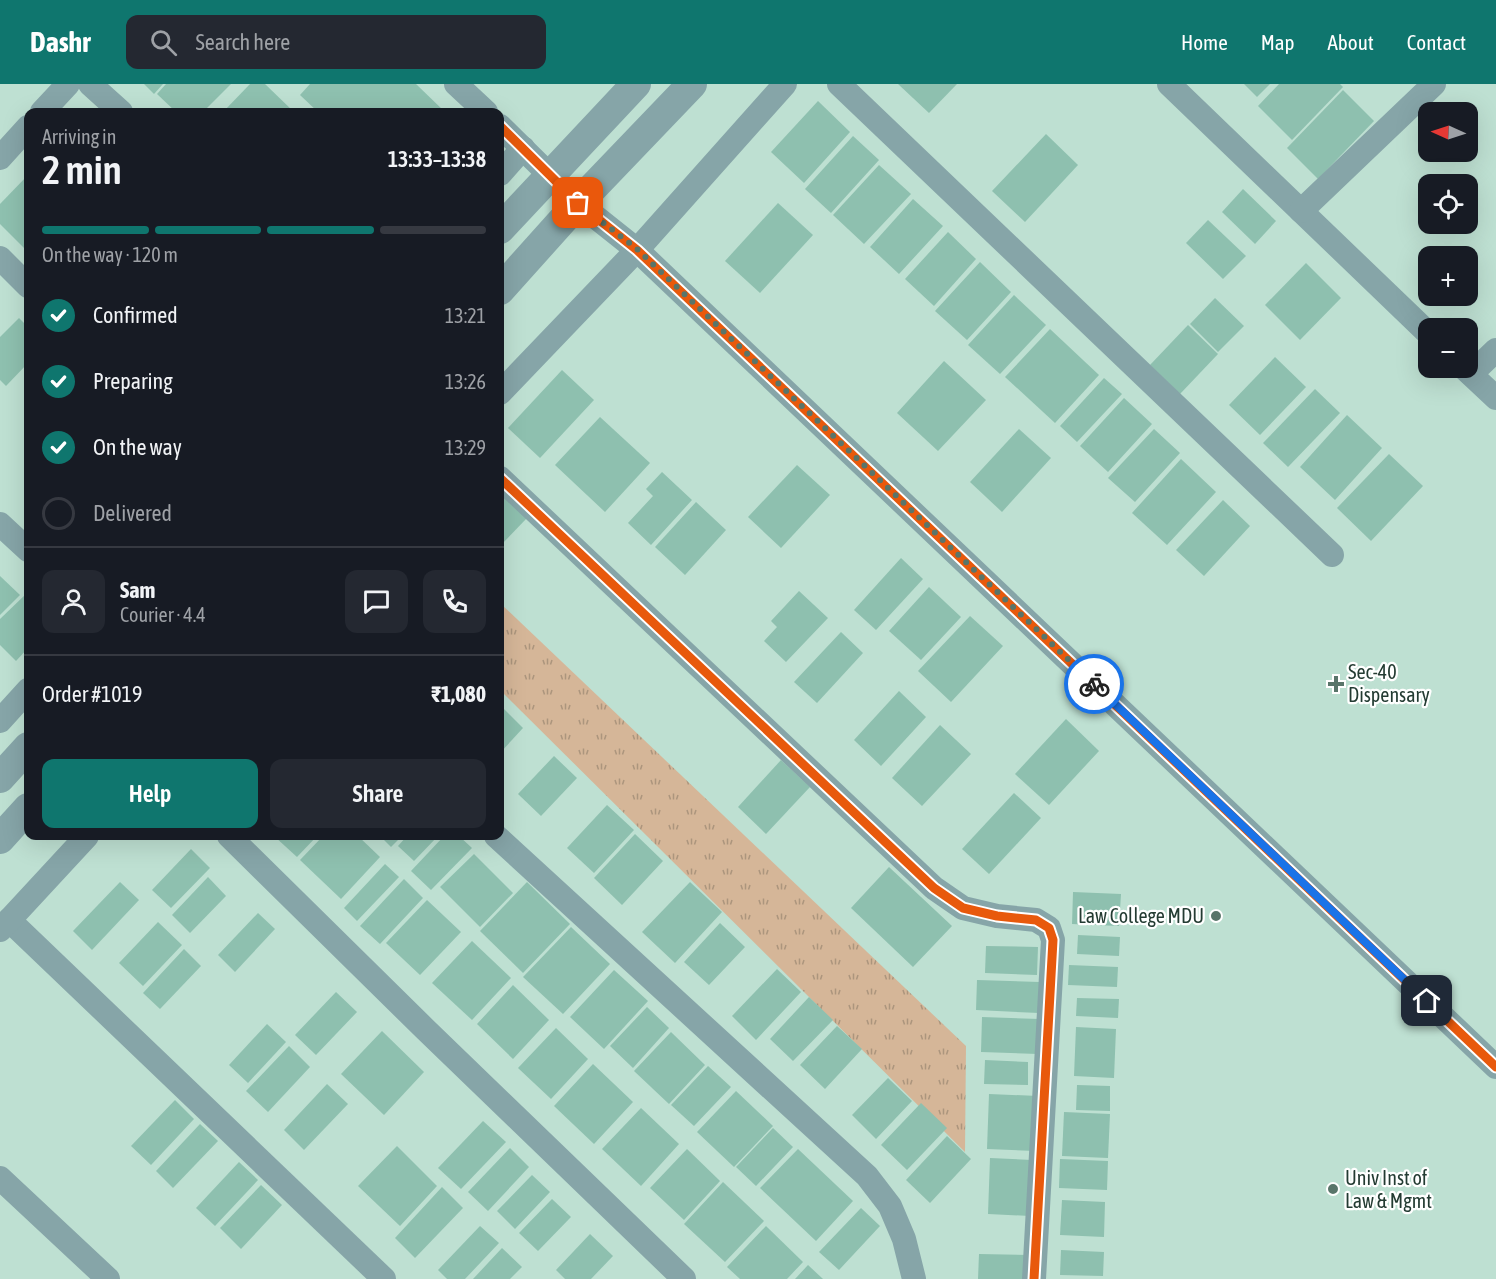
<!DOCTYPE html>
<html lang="en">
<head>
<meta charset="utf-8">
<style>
	:root { --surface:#171b24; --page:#242831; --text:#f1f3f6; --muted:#9ea1a6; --line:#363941; --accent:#0f766e }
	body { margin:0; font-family:"Asap Condensed",sans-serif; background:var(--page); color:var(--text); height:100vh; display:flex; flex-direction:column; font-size:22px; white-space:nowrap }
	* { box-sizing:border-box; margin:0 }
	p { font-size:20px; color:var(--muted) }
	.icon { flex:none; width:33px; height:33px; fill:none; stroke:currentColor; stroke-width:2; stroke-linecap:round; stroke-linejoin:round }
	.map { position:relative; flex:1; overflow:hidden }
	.details { position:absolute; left:24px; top:24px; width:480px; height:732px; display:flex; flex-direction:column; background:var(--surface); border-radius:12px; box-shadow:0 6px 24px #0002 }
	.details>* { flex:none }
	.needle { width:39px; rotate:273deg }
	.buttons { position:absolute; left:1418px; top:18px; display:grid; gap:12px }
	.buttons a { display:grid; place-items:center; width:60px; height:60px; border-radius:12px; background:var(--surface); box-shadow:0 6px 24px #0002; font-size:30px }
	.pin { position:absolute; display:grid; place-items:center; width:51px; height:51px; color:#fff; margin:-26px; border-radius:12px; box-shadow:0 3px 9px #0006 }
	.courier { position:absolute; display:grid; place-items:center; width:60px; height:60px; margin:-30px; border:4px solid #1a73e8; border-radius:50%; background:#fff; color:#222; box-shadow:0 2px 8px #0007 }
	.headline em { font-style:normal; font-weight:600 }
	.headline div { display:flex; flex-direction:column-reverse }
	.headline { display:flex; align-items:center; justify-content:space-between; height:102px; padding:0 18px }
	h1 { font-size:39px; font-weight:600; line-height:45px }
	.bar { display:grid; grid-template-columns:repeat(4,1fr); gap:9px 6px; align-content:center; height:72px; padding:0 18px }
	.bar i { height:8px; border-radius:4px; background:var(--line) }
	.bar .selected { background:var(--accent) }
	.bar p { grid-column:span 4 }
	.line { display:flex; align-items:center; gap:15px; padding:0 18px; border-top:2px solid var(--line) }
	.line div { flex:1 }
	.round { display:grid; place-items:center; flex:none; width:63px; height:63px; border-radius:12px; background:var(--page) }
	ol { padding:0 18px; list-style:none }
	li { display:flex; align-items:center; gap:18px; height:66px }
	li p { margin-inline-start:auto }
	li .icon { padding:6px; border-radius:50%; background:var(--accent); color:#fff; stroke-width:4 }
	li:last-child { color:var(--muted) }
	li i { width:33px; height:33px; border:3px solid var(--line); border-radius:50% }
	.primary-button { display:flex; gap:12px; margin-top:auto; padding:12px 18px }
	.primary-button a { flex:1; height:69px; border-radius:12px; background:var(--accent); color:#fff; font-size:24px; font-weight:600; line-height:69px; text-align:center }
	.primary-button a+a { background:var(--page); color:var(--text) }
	header { display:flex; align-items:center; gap:36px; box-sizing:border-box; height:84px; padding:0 30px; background:var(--accent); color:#fff }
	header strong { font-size:28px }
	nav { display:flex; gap:33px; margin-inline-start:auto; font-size:21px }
	.search { width:420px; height:54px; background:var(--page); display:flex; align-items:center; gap:15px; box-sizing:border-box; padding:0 21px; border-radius:12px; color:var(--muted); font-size:22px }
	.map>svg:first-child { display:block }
	.park { fill:url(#park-tufts) }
	.building { fill:#8ec0af }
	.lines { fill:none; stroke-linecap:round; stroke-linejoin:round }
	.minor { stroke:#86a5a8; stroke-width:24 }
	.tertiary { stroke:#86a5a8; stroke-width:30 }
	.cycleway-casing { stroke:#fff; stroke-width:13 }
	.cycleway { stroke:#e8590c; stroke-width:9 }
	.done { stroke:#59756a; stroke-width:6; stroke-dasharray:0 10.8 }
	.route { stroke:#1a73e8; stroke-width:8 }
	.poi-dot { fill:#59756a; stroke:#fff; stroke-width:2 }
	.labels { text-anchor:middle; stroke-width:4.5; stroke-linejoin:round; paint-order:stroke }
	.poi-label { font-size:20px; fill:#233b32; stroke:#fff; text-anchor:start }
</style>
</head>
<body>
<header>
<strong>Dashr</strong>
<div class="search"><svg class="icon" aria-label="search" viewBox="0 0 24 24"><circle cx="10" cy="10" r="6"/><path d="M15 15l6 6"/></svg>Search here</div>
<nav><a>Home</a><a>Map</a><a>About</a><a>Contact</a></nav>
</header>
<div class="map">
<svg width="1496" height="1195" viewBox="0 0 1496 1195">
	<defs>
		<pattern id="park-tufts" width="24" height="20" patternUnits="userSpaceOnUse" patternTransform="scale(1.5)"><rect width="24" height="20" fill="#d5b698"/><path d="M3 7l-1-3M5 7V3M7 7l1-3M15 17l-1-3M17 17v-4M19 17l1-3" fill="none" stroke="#ac957d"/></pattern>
	</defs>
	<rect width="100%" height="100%" fill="#bee0d2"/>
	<!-- park -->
	<polygon class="park" points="500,519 966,962 965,1068 500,606"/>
	<!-- building -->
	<g class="building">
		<polygon points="144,0 163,0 154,10"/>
		<polygon points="166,0 231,0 203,28 176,28 157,10"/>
		<polygon points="250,0 265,0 294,28 223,28"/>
		<polygon points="310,0 416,0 445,28 318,28 300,11"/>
		<polygon points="898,0 957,0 929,29"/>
		<polygon points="1244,0 1270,0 1257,13"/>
		<polygon points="1279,0 1340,0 1343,3 1292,56 1258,22"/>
		<polygon points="1343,6 1374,37 1318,95 1287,64"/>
		<polygon points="818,17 850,48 804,99 771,68"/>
		<polygon points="1046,50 1078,81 1025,138 992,107"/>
		<polygon points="853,52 879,76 831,129 805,105"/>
		<polygon points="879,81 911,110 864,160 833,131"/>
		<polygon points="28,91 28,163 26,166 0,140 0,120"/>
		<polygon points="1243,105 1276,137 1255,160 1222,128"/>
		<polygon points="913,115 943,142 899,190 870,163"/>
		<polygon points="778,119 813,151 760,209 725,177"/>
		<polygon points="1208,136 1246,172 1223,195 1186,159"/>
		<polygon points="948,148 976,175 934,222 905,195"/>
		<polygon points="980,178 1011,208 967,256 935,227"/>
		<polygon points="1306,179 1341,214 1300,256 1265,221"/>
		<polygon points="1014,211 1046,241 1000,290 968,261"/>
		<polygon points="1215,214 1244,242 1218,268 1190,240"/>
		<polygon points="19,234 28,243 28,279 6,302 0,296 0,253"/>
		<polygon points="1188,241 1218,270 1180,310 1150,281"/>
		<polygon points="1050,245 1099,291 1055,339 1005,293"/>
		<polygon points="1275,273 1306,303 1260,351 1229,321"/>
		<polygon points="944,277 986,316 938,367 897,329"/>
		<polygon points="562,286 594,316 540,374 508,344"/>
		<polygon points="1104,294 1122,310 1077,358 1060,342"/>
		<polygon points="1315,305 1340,329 1288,383 1263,359"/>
		<polygon points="1124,314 1152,340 1108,388 1080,362"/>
		<polygon points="1347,331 1382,364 1335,416 1300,383"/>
		<polygon points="600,333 650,379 605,428 555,381"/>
		<polygon points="1019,345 1051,374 1002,428 970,398"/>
		<polygon points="1154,345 1180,369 1135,418 1108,394"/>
		<polygon points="1389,370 1423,402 1371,457 1337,424"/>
		<polygon points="1181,375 1216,408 1167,461 1132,429"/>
		<polygon points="797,381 830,411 781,464 748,433"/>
		<polygon points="662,388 692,416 651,461 628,439 653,412 646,405"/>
		<polygon points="500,408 527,434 500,462"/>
		<polygon points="1223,416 1250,442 1204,492 1176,466"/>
		<polygon points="696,418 726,446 685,491 655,463"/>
		<polygon points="901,474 923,495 876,546 854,526"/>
		<polygon points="0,492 20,511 0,531"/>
		<polygon points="929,503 961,533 921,576 889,547"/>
		<polygon points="799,507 828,534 786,578 764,557 777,543 771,537"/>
		<polygon points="26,510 28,513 28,564 16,577 0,561 0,535"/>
		<polygon points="970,532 1003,562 951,618 918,587"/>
		<polygon points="841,548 863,569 817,619 794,598"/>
		<polygon points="899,607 926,633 881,682 854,656"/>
		<polygon points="500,621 523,644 500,669"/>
		<polygon points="1066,635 1099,667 1049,721 1015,690"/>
		<polygon points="940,641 971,670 922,722 892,694"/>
		<polygon points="554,672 577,694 541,732 518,710"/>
		<polygon points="781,676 810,703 766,750 738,723"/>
		<polygon points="1014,709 1041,734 989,790 962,765"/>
		<polygon points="607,721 634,746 594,789 567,764"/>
		<polygon points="635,750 663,777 622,821 594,794"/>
		<polygon points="274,752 317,752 297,773"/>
		<polygon points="323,752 358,752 380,773 341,815 300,776"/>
		<polygon points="380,752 402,752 391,763"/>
		<polygon points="407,752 438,752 414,777 398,762"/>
		<polygon points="444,752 459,752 472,764 431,806 411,787"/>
		<polygon points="191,765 210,784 171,824 152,806"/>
		<polygon points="474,770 513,809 480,843 440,803"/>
		<polygon points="385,780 399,793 357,837 344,824"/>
		<polygon points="889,783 952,842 913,883 851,824"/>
		<polygon points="208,793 226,812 190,849 172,831"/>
		<polygon points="404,795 423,814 380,860 360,842"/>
		<polygon points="120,798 139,816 92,866 73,847"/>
		<polygon points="527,798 570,840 523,889 480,847"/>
		<polygon points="690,798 722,828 675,879 642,848"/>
		<polygon points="1073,808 1121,810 1119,842 1072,840"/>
		<polygon points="427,816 461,848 420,891 386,859"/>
		<polygon points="258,829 275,845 235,888 218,871"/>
		<polygon points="158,838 182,861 143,902 119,879"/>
		<polygon points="720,839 745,863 709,901 684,878"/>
		<polygon points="571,843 610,880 563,930 523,893"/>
		<polygon points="1078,851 1120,853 1119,872 1077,870"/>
		<polygon points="472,857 511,894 472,936 432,899"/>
		<polygon points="986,862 1038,863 1037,891 985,889"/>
		<polygon points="184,865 201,882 160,925 143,909"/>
		<polygon points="1069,881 1118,883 1117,903 1068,901"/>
		<polygon points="777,885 801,908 756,956 732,932"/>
		<polygon points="614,886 648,917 604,965 570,933"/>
		<polygon points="977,896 1040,898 1039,929 976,926"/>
		<polygon points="513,901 549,936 513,975 477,940"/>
		<polygon points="336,908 357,928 316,971 295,951"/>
		<polygon points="809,913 833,936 793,977 770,955"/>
		<polygon points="1077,914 1119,915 1118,934 1076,932"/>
		<polygon points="647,923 669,944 633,984 610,962"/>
		<polygon points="982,933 1040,935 1038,970 981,968"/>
		<polygon points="267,940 286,958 248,999 229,981"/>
		<polygon points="837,942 862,965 825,1005 800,981"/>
		<polygon points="1076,943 1116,945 1114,994 1074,992"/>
		<polygon points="556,944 588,975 551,1015 518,984"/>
		<polygon points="382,947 424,988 384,1031 341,990"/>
		<polygon points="671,948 705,981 669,1020 634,987"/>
		<polygon points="289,962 310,983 268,1028 246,1007"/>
		<polygon points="985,976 1028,978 1028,1001 984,1000"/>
		<polygon points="593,980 633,1018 594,1060 554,1022"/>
		<polygon points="708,982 731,1003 694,1042 671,1021"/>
		<polygon points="888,994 912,1017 876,1055 852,1031"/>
		<polygon points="327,1000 348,1020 304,1066 284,1046"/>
		<polygon points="1077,1001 1110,1002 1110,1027 1076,1026"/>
		<polygon points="736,1007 773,1042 734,1083 697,1048"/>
		<polygon points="989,1010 1038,1012 1036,1067 987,1065"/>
		<polygon points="175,1016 194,1035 151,1081 131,1062"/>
		<polygon points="921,1019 947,1044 907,1086 881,1061"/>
		<polygon points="641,1024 679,1060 641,1102 602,1065"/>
		<polygon points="1064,1028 1110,1030 1108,1074 1062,1072"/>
		<polygon points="483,1037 506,1058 461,1105 438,1084"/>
		<polygon points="200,1040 218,1057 173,1104 156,1087"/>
		<polygon points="773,1044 793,1063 756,1102 736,1083"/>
		<polygon points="947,1052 971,1075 930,1119 906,1096"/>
		<polygon points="397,1062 437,1102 400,1142 358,1102"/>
		<polygon points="510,1064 529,1083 488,1127 468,1108"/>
		<polygon points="687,1065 720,1097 684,1136 650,1104"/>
		<polygon points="798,1065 853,1117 816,1157 760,1104"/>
		<polygon points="990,1074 1032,1076 1030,1132 988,1130"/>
		<polygon points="1060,1075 1108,1077 1107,1106 1059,1104"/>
		<polygon points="239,1078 258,1096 215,1142 196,1124"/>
		<polygon points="532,1091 550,1108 515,1145 497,1127"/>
		<polygon points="723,1098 764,1137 725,1178 684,1140"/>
		<polygon points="261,1101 282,1121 241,1165 220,1144"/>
		<polygon points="442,1103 463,1124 415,1174 395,1154"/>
		<polygon points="552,1115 571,1133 538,1167 519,1149"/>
		<polygon points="1062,1116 1105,1118 1104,1153 1060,1151"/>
		<polygon points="861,1124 880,1142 839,1186 819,1168"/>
		<polygon points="480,1142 499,1159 465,1195 447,1195 438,1186"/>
		<polygon points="766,1142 803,1178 787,1195 740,1195 727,1183"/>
		<polygon points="590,1150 613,1172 591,1195 565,1195 556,1186"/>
		<polygon points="502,1164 522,1183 510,1195 473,1195"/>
		<polygon points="1061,1166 1104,1168 1103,1192 1060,1191"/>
		<polygon points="979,1170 1029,1171 1028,1195 978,1195"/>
		<polygon points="808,1181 823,1195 795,1195"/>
	</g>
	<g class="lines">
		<!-- minor -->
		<g class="minor">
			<polyline points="90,0 121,28"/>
			<polyline points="456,0 486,28"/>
			<polyline points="839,0 1332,471"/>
			<polyline points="1169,0 1428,249"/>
			<polyline points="42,28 68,0"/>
			<polyline points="500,42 578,119 637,166 1496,983"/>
			<polyline points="0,74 28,43"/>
			<polyline points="500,90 523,64"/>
			<polyline points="1301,127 1434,0"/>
			<polyline points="0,174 28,202"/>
			<polyline points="1464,284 1496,314"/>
			<polyline points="1471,290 1496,266"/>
			<polyline points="500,309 637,166 785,0"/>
			<polyline points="500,394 934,804 963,824 997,832 1036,836 1049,844 1053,856 1034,1195"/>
			<polyline points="0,440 28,466"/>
			<polyline points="0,637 28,606"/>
			<polyline points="229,752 426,946 684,1195"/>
			<polyline points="496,752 867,1092 890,1122 904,1155 914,1195"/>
			<polyline points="9,836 384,1195"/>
			<polyline points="0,846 87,752"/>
			<polyline points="0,1094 108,1195"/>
		</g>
		<!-- tertiary -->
		<g class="tertiary">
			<polyline points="500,145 636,0"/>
			<polyline points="500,206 578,119 692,0"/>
			<polyline points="0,694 28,663"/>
			<polyline points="0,755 28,724"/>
		</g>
		<defs>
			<g id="cycleway">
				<polyline points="500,42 578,119 637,166 1496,983"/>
				<polyline points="500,394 934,804 963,824 997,832 1036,836 1049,844 1053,856 1034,1195"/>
			</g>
		</defs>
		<!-- cycleway casing -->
		<use href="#cycleway" class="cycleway-casing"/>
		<!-- cycleway -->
		<use href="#cycleway" class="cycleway"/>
	</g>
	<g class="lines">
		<!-- done -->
		<polyline class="done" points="578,119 637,165 1094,600"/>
		<!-- route -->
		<polyline class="route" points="1094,600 1427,917"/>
	</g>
	<!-- markers -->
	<g class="poi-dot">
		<path d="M1333 591h6v6h6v6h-6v6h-6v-6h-6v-6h6z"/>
		<circle cx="1216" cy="832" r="6"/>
		<circle cx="1333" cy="1105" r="6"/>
	</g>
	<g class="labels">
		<!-- poi labels -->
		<g class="poi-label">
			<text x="1348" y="595">Sec-40<tspan x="1348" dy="23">Dispensary</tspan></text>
			<text x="1204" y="839" text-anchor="end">Law College MDU</text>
			<text x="1345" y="1101">Univ Inst of<tspan x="1345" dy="23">Law &amp; Mgmt</tspan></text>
		</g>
	</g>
</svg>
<div class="buttons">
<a><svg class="needle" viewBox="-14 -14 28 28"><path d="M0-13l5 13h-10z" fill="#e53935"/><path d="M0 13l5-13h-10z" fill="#9ea1a6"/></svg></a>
<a><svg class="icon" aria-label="locate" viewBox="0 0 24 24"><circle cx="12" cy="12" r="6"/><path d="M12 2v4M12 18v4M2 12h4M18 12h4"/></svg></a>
<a>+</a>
<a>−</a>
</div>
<div class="pin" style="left:578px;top:119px;background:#ea580c"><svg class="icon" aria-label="bag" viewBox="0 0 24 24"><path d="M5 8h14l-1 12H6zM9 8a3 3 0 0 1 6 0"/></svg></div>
<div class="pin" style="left:1427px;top:917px;background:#1f2937"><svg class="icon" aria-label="home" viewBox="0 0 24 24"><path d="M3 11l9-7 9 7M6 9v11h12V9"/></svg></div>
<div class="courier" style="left:1094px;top:600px"><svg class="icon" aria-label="bike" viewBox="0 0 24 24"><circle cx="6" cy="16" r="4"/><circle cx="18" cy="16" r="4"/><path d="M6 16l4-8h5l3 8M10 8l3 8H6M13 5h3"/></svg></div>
<section class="details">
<div class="headline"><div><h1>2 min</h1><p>Arriving in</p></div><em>13:33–13:38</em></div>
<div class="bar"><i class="selected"></i><i class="selected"></i><i class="selected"></i><i></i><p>On the way · 120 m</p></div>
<ol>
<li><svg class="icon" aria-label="check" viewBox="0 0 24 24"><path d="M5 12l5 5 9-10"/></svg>Confirmed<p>13:21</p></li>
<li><svg class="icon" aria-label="check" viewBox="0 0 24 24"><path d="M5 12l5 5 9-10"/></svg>Preparing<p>13:26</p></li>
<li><svg class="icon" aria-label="check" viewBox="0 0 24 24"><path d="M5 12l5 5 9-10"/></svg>On the way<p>13:29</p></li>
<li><i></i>Delivered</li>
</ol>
<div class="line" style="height:108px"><a class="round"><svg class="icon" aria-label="person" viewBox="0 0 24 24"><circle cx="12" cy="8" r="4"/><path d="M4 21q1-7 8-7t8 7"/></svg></a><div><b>Sam</b><p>Courier · 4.4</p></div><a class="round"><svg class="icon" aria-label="chat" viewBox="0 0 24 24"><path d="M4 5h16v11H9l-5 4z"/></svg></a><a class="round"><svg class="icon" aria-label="phone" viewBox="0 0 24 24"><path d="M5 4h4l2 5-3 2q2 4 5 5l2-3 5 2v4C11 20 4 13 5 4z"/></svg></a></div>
<div class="line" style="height:78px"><div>Order #1019</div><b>₹1,080</b></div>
<div class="primary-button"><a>Help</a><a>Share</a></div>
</section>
</div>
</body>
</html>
